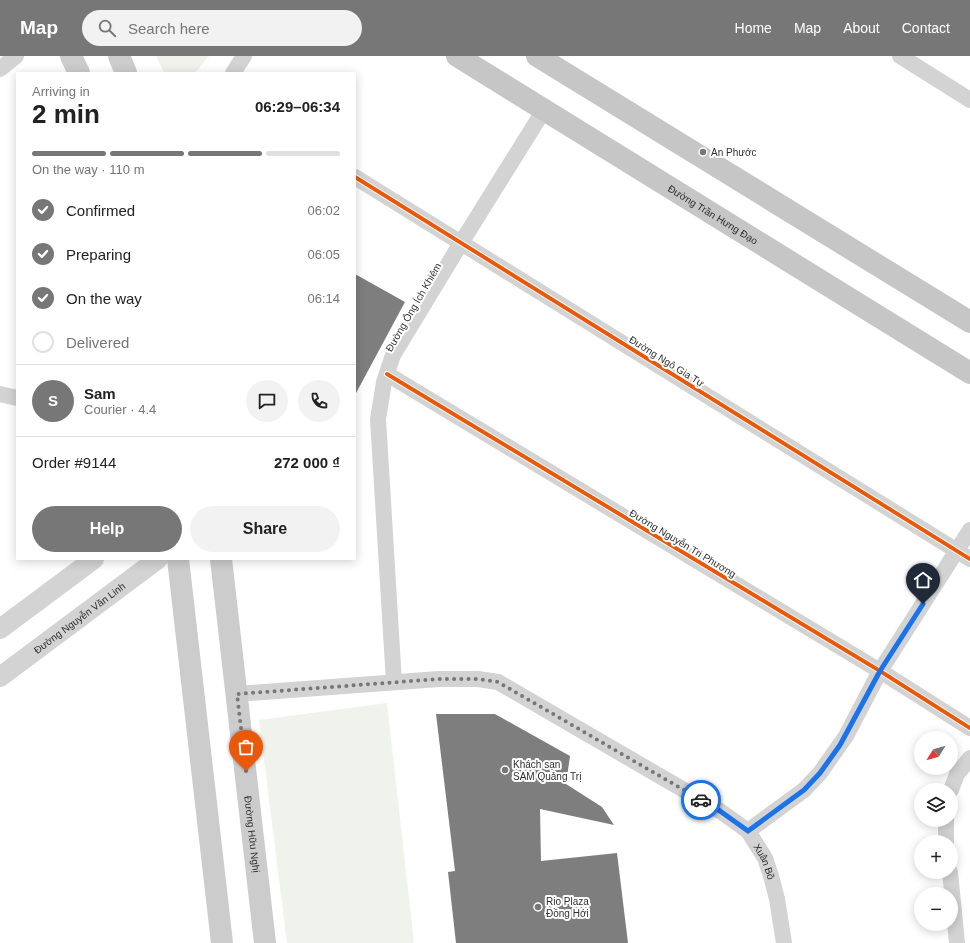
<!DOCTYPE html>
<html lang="en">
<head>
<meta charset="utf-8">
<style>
	:root { --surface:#fff; --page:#f2f2f2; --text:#222; --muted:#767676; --line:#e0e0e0; --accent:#777 }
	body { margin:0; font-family:Helvetica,sans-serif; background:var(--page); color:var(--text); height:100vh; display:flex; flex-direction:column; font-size:15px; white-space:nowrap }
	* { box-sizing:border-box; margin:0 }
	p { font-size:13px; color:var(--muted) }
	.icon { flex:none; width:22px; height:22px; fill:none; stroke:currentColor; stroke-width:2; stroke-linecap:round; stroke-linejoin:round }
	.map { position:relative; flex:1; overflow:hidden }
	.sheet { position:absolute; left:16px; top:16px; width:340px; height:488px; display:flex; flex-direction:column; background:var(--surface); border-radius:0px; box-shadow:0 2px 10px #0003 }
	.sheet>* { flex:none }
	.needle { width:26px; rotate:233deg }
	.tools { position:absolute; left:914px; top:675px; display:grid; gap:8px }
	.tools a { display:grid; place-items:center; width:44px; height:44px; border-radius:50%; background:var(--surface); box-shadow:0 2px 10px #0003; font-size:20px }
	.pin { position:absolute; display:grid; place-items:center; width:34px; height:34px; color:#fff; margin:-41px -17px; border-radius:50% 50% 50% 0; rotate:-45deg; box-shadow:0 0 4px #0007 }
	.pin .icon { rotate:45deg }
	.courier { position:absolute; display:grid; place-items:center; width:40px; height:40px; margin:-20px; border:3px solid #1a73e8; border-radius:50%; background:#fff; color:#222; box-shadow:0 1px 5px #0007 }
	.summary em { font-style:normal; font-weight:700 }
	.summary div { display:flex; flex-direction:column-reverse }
	.summary { display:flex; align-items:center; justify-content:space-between; height:68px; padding:0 16px }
	h1 { font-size:26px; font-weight:700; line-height:30px }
	.bar { display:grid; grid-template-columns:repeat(4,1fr); gap:6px 4px; align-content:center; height:48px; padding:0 16px }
	.bar i { height:5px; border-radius:3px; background:var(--line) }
	.bar .active { background:var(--accent) }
	.bar p { grid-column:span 4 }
	.line { display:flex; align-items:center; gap:10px; padding:0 16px; border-top:1px solid var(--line) }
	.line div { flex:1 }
	.round { display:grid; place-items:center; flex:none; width:42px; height:42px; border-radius:21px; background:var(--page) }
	ol { padding:0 16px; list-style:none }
	li { display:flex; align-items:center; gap:12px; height:44px }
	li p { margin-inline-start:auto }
	li .icon { padding:4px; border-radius:50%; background:var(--accent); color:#fff; stroke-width:4 }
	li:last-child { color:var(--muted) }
	li i { width:22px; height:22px; border:2px solid var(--line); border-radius:50% }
	.button { display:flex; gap:8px; margin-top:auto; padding:8px 16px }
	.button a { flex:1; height:46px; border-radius:24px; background:var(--accent); color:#fff; font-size:16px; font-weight:700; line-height:46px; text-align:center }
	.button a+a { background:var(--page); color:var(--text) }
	header { display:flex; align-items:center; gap:24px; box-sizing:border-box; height:56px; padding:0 20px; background:var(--accent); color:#fff }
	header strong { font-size:19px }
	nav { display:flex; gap:22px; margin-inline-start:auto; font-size:14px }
	.search { width:280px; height:36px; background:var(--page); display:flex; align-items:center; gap:10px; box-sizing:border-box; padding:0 14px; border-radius:22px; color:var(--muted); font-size:15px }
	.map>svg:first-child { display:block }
	.green { fill:#f0f3ec }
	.building { fill:#7e7e7e }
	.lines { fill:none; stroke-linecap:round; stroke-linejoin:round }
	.minor { stroke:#d3d3d3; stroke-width:16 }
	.tertiary { stroke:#d3d3d3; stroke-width:20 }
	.secondary { stroke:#ccc; stroke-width:22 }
	.primary { stroke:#c6c6c6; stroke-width:22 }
	.cycleway-casing { stroke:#fff; stroke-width:6 }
	.cycleway { stroke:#e8590c; stroke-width:4 }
	.done { stroke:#777; stroke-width:4; stroke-dasharray:0 7.2 }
	.route { stroke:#1a73e8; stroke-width:5 }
	.poi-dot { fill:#777; stroke:#fff; stroke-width:1.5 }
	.labels { text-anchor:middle; stroke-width:4; stroke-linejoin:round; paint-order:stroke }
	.poi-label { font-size:10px; fill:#2e2e2e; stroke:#fff; text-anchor:start }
	.street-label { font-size:10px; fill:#2e2e2e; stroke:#fff }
</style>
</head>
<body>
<header>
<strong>Map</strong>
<div class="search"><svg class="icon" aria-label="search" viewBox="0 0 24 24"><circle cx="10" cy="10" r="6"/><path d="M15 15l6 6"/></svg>Search here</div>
<nav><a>Home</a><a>Map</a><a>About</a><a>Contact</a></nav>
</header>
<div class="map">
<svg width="970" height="887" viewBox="0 0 970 887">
	<rect width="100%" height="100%" fill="#fff"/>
	<!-- green -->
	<g class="green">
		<polygon points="156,0 209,0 195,17 167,17 163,15"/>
		<polygon points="387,647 414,887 287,887 259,664"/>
	</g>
	<!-- building -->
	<g class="building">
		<polygon points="355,218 405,246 355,339"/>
		<polygon points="436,658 495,658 570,700 566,728 602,751 614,769 540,753 541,805 617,797 628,887 456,887 448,816 455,815"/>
	</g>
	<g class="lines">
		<!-- minor -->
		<g class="minor">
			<polyline points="900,0 970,44"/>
			<polyline points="0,13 16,0"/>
			<polyline points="233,17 244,0"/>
			<polyline points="355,121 970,503"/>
			<polyline points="387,318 880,615 970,672"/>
			<polyline points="0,338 17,342"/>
			<polyline points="394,626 378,363 384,326 393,299 461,187 544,54"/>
			<path id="s1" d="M237 638 439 623H478L498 626 720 755 748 775 765 802 771 820 777 843 784 887"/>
			<polyline points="951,734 957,718 970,702"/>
			<polyline points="946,764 946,786"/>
			<polyline points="748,775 804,734 820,717 846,680 880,615 970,474"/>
			<polyline points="950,816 957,887"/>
		</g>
		<!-- tertiary -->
		<g class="tertiary">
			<polyline points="0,573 94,503"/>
			<path id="s2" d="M0 621 158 503"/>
		</g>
		<!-- secondary -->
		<g class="secondary">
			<polyline points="71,0 79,17"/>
			<polyline points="119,0 126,17"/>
			<polyline points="178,503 222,887"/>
			<path id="s3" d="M221 503 265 887"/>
		</g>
		<!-- primary -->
		<g class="primary">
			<path id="s4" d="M457 0 970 317"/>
			<polyline points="537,0 970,266"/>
		</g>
		<defs>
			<g id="cycleway">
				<polyline points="355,121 970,503"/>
				<polyline points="387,318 880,615 970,672"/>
			</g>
		</defs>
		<!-- cycleway casing -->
		<use href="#cycleway" class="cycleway-casing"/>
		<!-- cycleway -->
		<use href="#cycleway" class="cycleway"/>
	</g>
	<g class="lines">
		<!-- done -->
		<polyline class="done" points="246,715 237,638 439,623 478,623 498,626 701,744"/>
		<!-- route -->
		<polyline class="route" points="701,744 720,755 748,775 804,734 820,717 840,689 880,615 923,548"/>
	</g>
	<!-- markers -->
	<g class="poi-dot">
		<circle cx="703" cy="96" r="4"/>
		<circle cx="505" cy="714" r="4"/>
		<circle cx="538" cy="851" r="4"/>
	</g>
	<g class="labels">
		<!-- poi labels -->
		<g class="poi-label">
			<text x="711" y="100">An Phước</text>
			<text x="513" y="712">Khách sạn<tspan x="513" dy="12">SAM Quảng Trị</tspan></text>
			<text x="546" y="849">Rio Plaza<tspan x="546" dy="12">Đồng Hới</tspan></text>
		</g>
		<!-- street labels -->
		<g class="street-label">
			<text dy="4" stroke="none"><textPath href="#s4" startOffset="301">Đường Trần Hưng Đạo</textPath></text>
			<text transform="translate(413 251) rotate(-60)" y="4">Đường Ông Ích Khiêm</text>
			<text transform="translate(667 305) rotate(32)" y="4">Đường Ngô Gia Tự</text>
			<text transform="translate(683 487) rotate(31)" y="4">Đường Nguyễn Tri Phương</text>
			<text dy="4" stroke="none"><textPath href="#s2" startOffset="99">Đường Nguyễn Văn Linh</textPath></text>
			<text dy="4" stroke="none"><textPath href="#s3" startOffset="277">Đường Hữu Nghị</textPath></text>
			<text dy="4" stroke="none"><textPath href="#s1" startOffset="588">Xuân Bồ</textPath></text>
		</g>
	</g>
</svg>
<div class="tools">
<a><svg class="needle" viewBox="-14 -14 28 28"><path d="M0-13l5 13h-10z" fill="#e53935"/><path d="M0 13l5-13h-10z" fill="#767676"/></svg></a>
<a><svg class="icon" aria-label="layers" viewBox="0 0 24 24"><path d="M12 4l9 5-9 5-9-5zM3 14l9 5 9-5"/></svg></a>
<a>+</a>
<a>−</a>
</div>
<div class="pin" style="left:246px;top:715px;background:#ea580c"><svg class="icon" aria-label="bag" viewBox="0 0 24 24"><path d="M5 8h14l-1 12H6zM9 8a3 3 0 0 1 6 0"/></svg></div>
<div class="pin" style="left:923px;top:548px;background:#1f2937"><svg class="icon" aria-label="home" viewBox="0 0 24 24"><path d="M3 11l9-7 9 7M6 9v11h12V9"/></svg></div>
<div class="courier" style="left:701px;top:744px"><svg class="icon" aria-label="car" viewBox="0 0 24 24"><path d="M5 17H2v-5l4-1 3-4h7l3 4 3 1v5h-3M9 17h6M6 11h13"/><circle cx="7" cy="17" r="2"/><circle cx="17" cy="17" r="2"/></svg></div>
<section class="sheet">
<div class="summary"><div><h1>2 min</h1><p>Arriving in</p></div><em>06:29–06:34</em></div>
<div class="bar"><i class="active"></i><i class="active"></i><i class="active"></i><i></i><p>On the way · 110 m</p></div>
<ol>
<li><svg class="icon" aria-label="check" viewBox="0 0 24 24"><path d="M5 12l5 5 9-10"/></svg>Confirmed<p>06:02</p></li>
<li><svg class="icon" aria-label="check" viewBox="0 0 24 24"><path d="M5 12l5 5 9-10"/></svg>Preparing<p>06:05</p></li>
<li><svg class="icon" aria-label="check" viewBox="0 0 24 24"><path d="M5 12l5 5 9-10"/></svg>On the way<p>06:14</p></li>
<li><i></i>Delivered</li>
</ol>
<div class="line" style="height:72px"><b class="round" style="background:var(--accent);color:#fff">S</b><div><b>Sam</b><p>Courier · 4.4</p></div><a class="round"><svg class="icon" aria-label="chat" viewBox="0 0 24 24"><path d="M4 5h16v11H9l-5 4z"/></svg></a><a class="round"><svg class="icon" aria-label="phone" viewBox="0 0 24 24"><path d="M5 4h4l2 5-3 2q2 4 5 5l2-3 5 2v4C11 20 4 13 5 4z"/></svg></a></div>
<div class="line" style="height:52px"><div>Order #9144</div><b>272 000 ₫</b></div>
<div class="button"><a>Help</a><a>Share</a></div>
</section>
</div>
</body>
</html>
